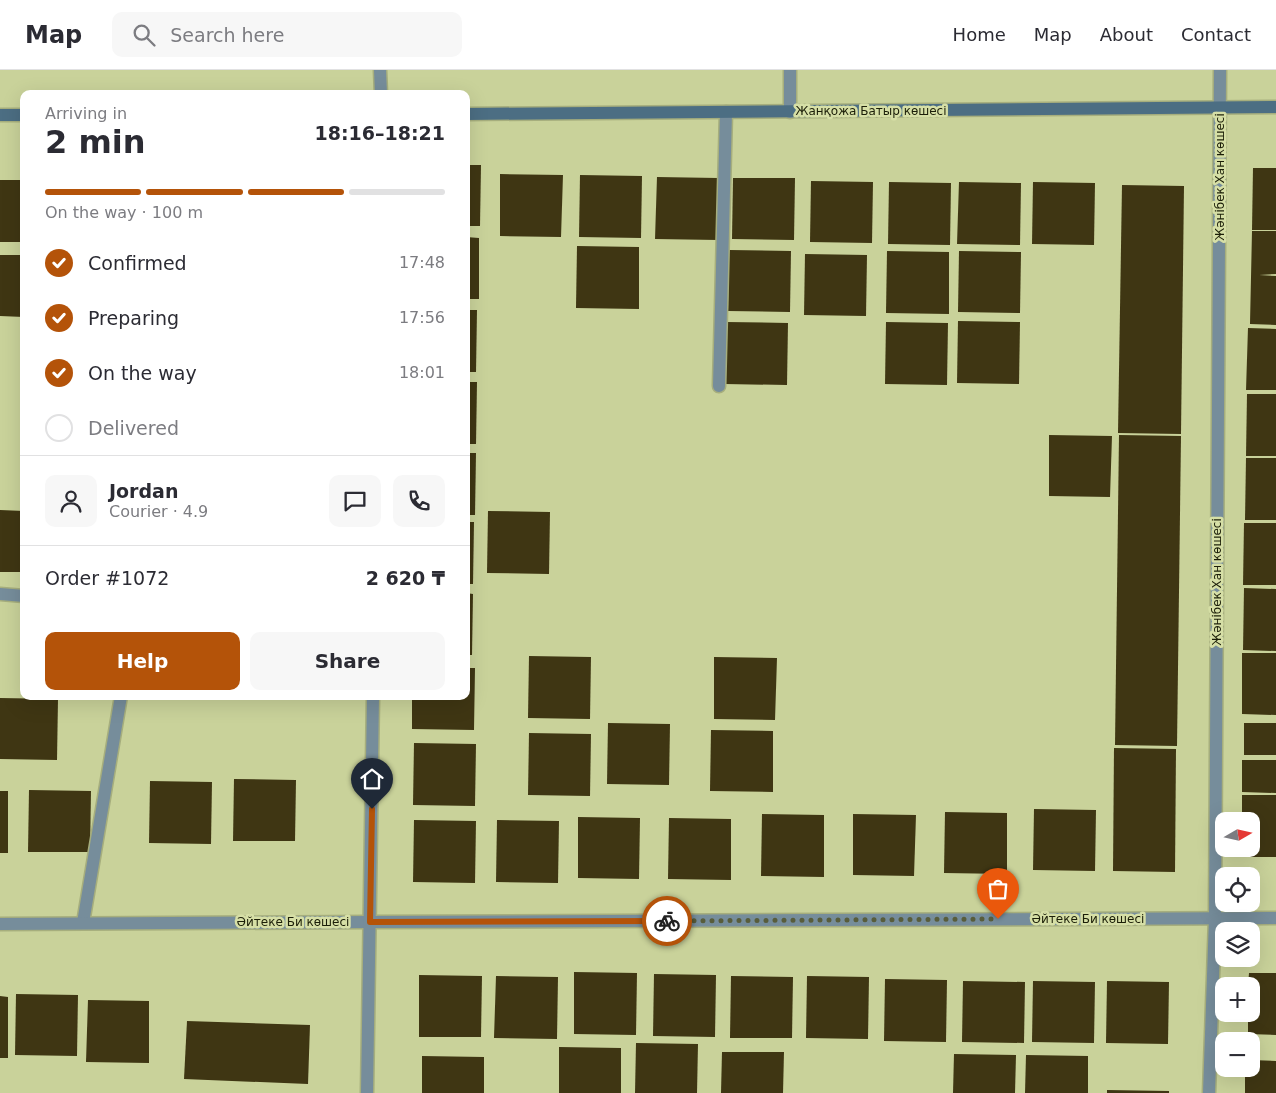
<!DOCTYPE html>
<html lang="en">
<head>
<meta charset="utf-8">
<style>
	:root { --surface:#fff; --page:#f7f7f7; --text:#2b2b33; --muted:#7c7c81; --line:#e1e1e2; --accent:#b45309 }
	body { margin:0; font-family:"DejaVu Sans",sans-serif; background:var(--page); color:var(--text); height:100vh; display:flex; flex-direction:column; font-size:19px; white-space:nowrap }
	* { box-sizing:border-box; margin:0 }
	p { font-size:16px; color:var(--muted) }
	.icon { flex:none; width:28px; height:28px; fill:none; stroke:currentColor; stroke-width:2; stroke-linecap:round; stroke-linejoin:round }
	.map { position:relative; flex:1; overflow:hidden }
	.panel { position:absolute; left:20px; top:20px; width:450px; height:610px; display:flex; flex-direction:column; background:var(--surface); border-radius:10px; box-shadow:0 5px 20px #0002 }
	.panel>* { flex:none }
	.needle { width:32px; rotate:81deg }
	.tools { position:absolute; left:1215px; top:742px; display:grid; gap:10px }
	.tools a { display:grid; place-items:center; width:45px; height:45px; border-radius:10px; background:var(--surface); box-shadow:0 5px 20px #0002; font-size:25px }
	.pin { position:absolute; display:grid; place-items:center; width:42px; height:42px; color:#fff; margin:-51px -21px; border-radius:50% 50% 50% 0; rotate:-45deg; box-shadow:0 0 5px #0007 }
	.pin .icon { rotate:45deg }
	.courier { position:absolute; display:grid; place-items:center; width:50px; height:50px; margin:-25px; border:4px solid #b45309; border-radius:50%; background:#fff; color:#222; box-shadow:0 1px 6px #0007 }
	.overview em { font-style:normal; font-weight:600 }
	.overview div { display:flex; flex-direction:column-reverse }
	.overview { display:flex; align-items:center; justify-content:space-between; height:85px; padding:0 25px }
	h1 { font-size:32px; font-weight:600; line-height:38px }
	.bar { display:grid; grid-template-columns:repeat(4,1fr); gap:8px 5px; align-content:center; height:60px; padding:0 25px }
	.bar i { height:6px; border-radius:4px; background:var(--line) }
	.bar .current { background:var(--accent) }
	.bar p { grid-column:span 4 }
	.line { display:flex; align-items:center; gap:12px; padding:0 25px; border-top:1px solid var(--line) }
	.line div { flex:1 }
	.round { display:grid; place-items:center; flex:none; width:52px; height:52px; border-radius:10px; background:var(--page) }
	ol { padding:0 25px; list-style:none }
	li { display:flex; align-items:center; gap:15px; height:55px }
	li p { margin-inline-start:auto }
	li .icon { padding:5px; border-radius:50%; background:var(--accent); color:#fff; stroke-width:4 }
	li:last-child { color:var(--muted) }
	li i { width:28px; height:28px; border:2px solid var(--line); border-radius:50% }
	.primary-button { display:flex; gap:10px; margin-top:auto; padding:10px 25px }
	.primary-button a { flex:1; height:58px; border-radius:10px; background:var(--accent); color:#fff; font-size:20px; font-weight:600; line-height:58px; text-align:center }
	.primary-button a+a { background:var(--page); color:var(--text) }
	header { display:flex; align-items:center; gap:30px; box-sizing:border-box; height:70px; padding:0 25px; background:var(--surface); border-bottom:1px solid var(--line) }
	header strong { font-size:24px }
	nav { display:flex; gap:28px; margin-inline-start:auto; font-size:18px }
	.search { width:350px; height:45px; background:var(--page); display:flex; align-items:center; gap:12px; box-sizing:border-box; padding:0 18px; border-radius:10px; color:var(--muted); font-size:19px }
	.map>svg:first-child { display:block }
	.building { fill:#3f3613 }
	.lines { fill:none; stroke-linecap:round; stroke-linejoin:round }
	.service-casing { stroke:#a6ae7d; stroke-width:15 }
	.minor-casing { stroke:#a6ae7d; stroke-width:15 }
	.tertiary-casing { stroke:#a6ae7d; stroke-width:15 }
	.secondary-casing { stroke:#a6ae7d; stroke-width:15 }
	.service { stroke:#768d9b; stroke-width:12 }
	.minor { stroke:#768d9b; stroke-width:12 }
	.tertiary { stroke:#768d9b; stroke-width:12 }
	.secondary { stroke:#4c6e83; stroke-width:12 }
	.done { stroke:#585d3b; stroke-width:5; stroke-dasharray:0 9 }
	.route { stroke:#b45309; stroke-width:6 }
	.labels { text-anchor:middle; stroke-width:5; stroke-linejoin:round; paint-order:stroke }
	.street-label { font-size:12px; fill:#1b1e08; stroke:#d6dfa6 }
</style>
</head>
<body>
<header>
<strong>Map</strong>
<div class="search"><svg class="icon" aria-label="search" viewBox="0 0 24 24"><circle cx="10" cy="10" r="6"/><path d="M15 15l6 6"/></svg>Search here</div>
<nav><a>Home</a><a>Map</a><a>About</a><a>Contact</a></nav>
</header>
<div class="map">
<svg width="1276" height="1023" viewBox="0 0 1276 1023">
	<rect width="100%" height="100%" fill="#c9d29a"/>
	<!-- building -->
	<g class="building">
		<polygon points="466,95 481,95 480,156 466,156"/>
		<polygon points="1253,98 1276,98 1276,160 1252,160"/>
		<polygon points="500,104 563,105 561,167 500,166"/>
		<polygon points="580,105 642,106 641,168 579,167"/>
		<polygon points="657,107 718,108 718,170 655,169"/>
		<polygon points="733,108 795,108 794,170 732,169"/>
		<rect x="0" y="110" width="24" height="62"/>
		<polygon points="811,111 873,112 872,173 810,172"/>
		<polygon points="889,112 951,113 950,175 888,174"/>
		<polygon points="959,112 1021,113 1020,175 957,174"/>
		<polygon points="1033,112 1095,113 1094,175 1032,174"/>
		<polygon points="1122,115 1184,116 1181,364 1118,363"/>
		<polygon points="1252,161 1276,161 1276,204 1259,205 1276,206 1276,255 1250,254"/>
		<polygon points="466,167 479,168 479,229 466,229"/>
		<polygon points="577,176 639,177 639,239 576,238"/>
		<polygon points="729,180 791,181 790,242 728,241"/>
		<polygon points="887,181 949,182 949,244 886,243"/>
		<polygon points="959,181 1021,182 1020,243 958,242"/>
		<polygon points="805,184 867,185 866,246 804,245"/>
		<polygon points="0,185 24,185 24,247 0,246"/>
		<polygon points="466,240 477,240 476,302 466,302"/>
		<polygon points="958,251 1020,252 1019,314 957,313"/>
		<polygon points="726,252 788,253 787,315 725,314"/>
		<polygon points="886,252 948,253 947,315 885,314"/>
		<polygon points="1248,258 1276,259 1276,320 1246,320"/>
		<polygon points="466,312 477,312 476,374 466,374"/>
		<polygon points="1247,324 1276,324 1276,386 1246,386"/>
		<polygon points="1049,365 1112,366 1110,427 1049,426"/>
		<polygon points="1119,365 1181,366 1177,676 1115,675"/>
		<polygon points="466,383 476,383 475,445 466,445"/>
		<polygon points="1246,388 1276,388 1276,450 1245,450"/>
		<polygon points="0,440 24,441 24,502 0,502"/>
		<polygon points="488,441 550,442 549,504 487,503"/>
		<polygon points="466,452 474,452 473,514 466,514"/>
		<polygon points="1244,453 1276,453 1276,515 1243,515"/>
		<polygon points="1244,518 1276,519 1276,581 1243,580"/>
		<polygon points="466,523 473,524 472,585 466,585"/>
		<polygon points="1242,583 1276,583 1276,645 1242,644"/>
		<polygon points="529,586 591,587 590,649 528,648"/>
		<polygon points="714,587 777,588 775,650 714,649"/>
		<polygon points="466,598 475,598 474,660 412,659 412,626 466,626"/>
		<polygon points="0,628 58,629 57,690 0,689"/>
		<polygon points="608,653 670,654 669,715 607,714"/>
		<rect x="1244" y="653" width="32" height="32"/>
		<polygon points="711,660 773,661 773,722 710,721"/>
		<polygon points="529,663 591,664 590,726 528,725"/>
		<polygon points="414,673 476,674 475,736 413,735"/>
		<polygon points="1114,678 1176,679 1175,802 1113,801"/>
		<polygon points="1242,690 1276,690 1276,723 1242,722"/>
		<polygon points="234,709 296,710 295,771 233,771"/>
		<polygon points="150,711 212,712 211,774 149,773"/>
		<polygon points="29,720 91,721 90,782 28,782"/>
		<rect x="0" y="721" width="8" height="62"/>
		<polygon points="1242,725 1276,725 1276,787 1241,787 1241,779 1251,779 1251,751 1242,751"/>
		<polygon points="1034,739 1096,740 1095,801 1033,800"/>
		<polygon points="945,742 1007,743 1007,804 944,803"/>
		<polygon points="762,744 824,745 824,807 761,806"/>
		<polygon points="853,744 916,745 914,806 853,805"/>
		<polygon points="578,747 640,748 639,809 578,808"/>
		<polygon points="669,748 731,749 731,810 668,809"/>
		<polygon points="414,750 476,751 475,813 413,812"/>
		<polygon points="497,750 559,751 558,813 496,812"/>
		<polygon points="574,902 637,903 636,965 574,964"/>
		<polygon points="1249,903 1276,903 1276,965 1248,964 1248,944 1251,944 1251,916 1248,916"/>
		<polygon points="654,904 716,905 715,967 653,966"/>
		<polygon points="419,905 482,906 481,967 419,967"/>
		<polygon points="496,906 558,907 557,969 494,968"/>
		<polygon points="731,906 793,907 792,968 730,968"/>
		<polygon points="807,906 869,907 868,969 806,968"/>
		<polygon points="885,909 947,910 946,972 884,971"/>
		<polygon points="963,911 1025,912 1024,973 962,972"/>
		<polygon points="1033,911 1095,912 1094,973 1032,972"/>
		<polygon points="1107,911 1169,912 1168,974 1106,973"/>
		<polygon points="16,924 78,925 77,986 15,985"/>
		<polygon points="0,926 8,927 8,988 0,988"/>
		<polygon points="88,930 149,931 149,993 86,992"/>
		<polygon points="187,951 310,955 308,1014 184,1009"/>
		<polygon points="636,973 698,974 697,1023 635,1023"/>
		<polygon points="559,977 621,978 621,1023 559,1023"/>
		<polygon points="722,982 784,982 783,1023 721,1023"/>
		<polygon points="954,984 1016,985 1015,1023 953,1023"/>
		<polygon points="1026,985 1088,986 1088,1023 1025,1023"/>
		<polygon points="422,986 484,987 484,1023 422,1023"/>
		<polygon points="1251,990 1276,991 1276,1023 1245,1023 1245,999 1251,999"/>
		<polygon points="1107,1020 1169,1021 1169,1023 1107,1023"/>
	</g>
	<g class="lines">
		<defs>
			<g id="service">
				<polyline points="0,524 24,526"/>
				<polyline points="83,853 121,626"/>
			</g>
			<g id="minor">
				<polyline points="790,42 790,0"/>
				<polyline points="719,316 726,42"/>
				<polyline points="370,852 1276,848"/>
				<polyline points="1209,1023 1215,848 1220,0"/>
			</g>
			<g id="tertiary">
				<polyline points="380,0 381,24"/>
				<polyline points="0,854 370,852"/>
				<polyline points="367,1023 373,626"/>
			</g>
			<g id="secondary">
				<polyline points="466,44 1276,37"/>
				<polyline points="0,45 24,45"/>
			</g>
		</defs>
		<!-- service casing -->
		<use href="#service" class="service-casing"/>
		<!-- minor casing -->
		<use href="#minor" class="minor-casing"/>
		<!-- tertiary casing -->
		<use href="#tertiary" class="tertiary-casing"/>
		<!-- secondary casing -->
		<use href="#secondary" class="secondary-casing"/>
		<!-- service -->
		<use href="#service" class="service"/>
		<!-- minor -->
		<use href="#minor" class="minor"/>
		<!-- tertiary -->
		<use href="#tertiary" class="tertiary"/>
		<!-- secondary -->
		<use href="#secondary" class="secondary"/>
	</g>
	<g class="lines">
		<!-- done -->
		<polyline class="done" points="667,851 998,849"/>
		<!-- route -->
		<polyline class="route" points="372,739 370,852 667,851"/>
	</g>
	<g class="labels">
		<!-- street labels -->
		<g class="street-label">
			<text x="871" y="45">Жанқожа Батыр көшесі</text>
			<text transform="translate(1220 107) rotate(-90)" y="4">Жәнібек Хан көшесі</text>
			<text transform="translate(1217 512) rotate(-90)" y="4">Жәнібек Хан көшесі</text>
			<text x="1088" y="853">Әйтеке Би көшесі</text>
			<text x="293" y="856">Әйтеке Би көшесі</text>
		</g>
	</g>
</svg>
<div class="tools">
<a><svg class="needle" viewBox="-14 -14 28 28"><path d="M0-13l5 13h-10z" fill="#e53935"/><path d="M0 13l5-13h-10z" fill="#7c7c81"/></svg></a>
<a><svg class="icon" aria-label="locate" viewBox="0 0 24 24"><circle cx="12" cy="12" r="6"/><path d="M12 2v4M12 18v4M2 12h4M18 12h4"/></svg></a>
<a><svg class="icon" aria-label="layers" viewBox="0 0 24 24"><path d="M12 4l9 5-9 5-9-5zM3 14l9 5 9-5"/></svg></a>
<a>+</a>
<a>−</a>
</div>
<div class="pin" style="left:998px;top:849px;background:#ea580c"><svg class="icon" aria-label="bag" viewBox="0 0 24 24"><path d="M5 8h14l-1 12H6zM9 8a3 3 0 0 1 6 0"/></svg></div>
<div class="pin" style="left:372px;top:739px;background:#1f2937"><svg class="icon" aria-label="home" viewBox="0 0 24 24"><path d="M3 11l9-7 9 7M6 9v11h12V9"/></svg></div>
<div class="courier" style="left:667px;top:851px"><svg class="icon" aria-label="bike" viewBox="0 0 24 24"><circle cx="6" cy="16" r="4"/><circle cx="18" cy="16" r="4"/><path d="M6 16l4-8h5l3 8M10 8l3 8H6M13 5h3"/></svg></div>
<section class="panel">
<div class="overview"><div><h1>2 min</h1><p>Arriving in</p></div><em>18:16–18:21</em></div>
<div class="bar"><i class="current"></i><i class="current"></i><i class="current"></i><i></i><p>On the way · 100 m</p></div>
<ol>
<li><svg class="icon" aria-label="check" viewBox="0 0 24 24"><path d="M5 12l5 5 9-10"/></svg>Confirmed<p>17:48</p></li>
<li><svg class="icon" aria-label="check" viewBox="0 0 24 24"><path d="M5 12l5 5 9-10"/></svg>Preparing<p>17:56</p></li>
<li><svg class="icon" aria-label="check" viewBox="0 0 24 24"><path d="M5 12l5 5 9-10"/></svg>On the way<p>18:01</p></li>
<li><i></i>Delivered</li>
</ol>
<div class="line" style="height:90px"><a class="round"><svg class="icon" aria-label="person" viewBox="0 0 24 24"><circle cx="12" cy="8" r="4"/><path d="M4 21q1-7 8-7t8 7"/></svg></a><div><b>Jordan</b><p>Courier · 4.9</p></div><a class="round"><svg class="icon" aria-label="chat" viewBox="0 0 24 24"><path d="M4 5h16v11H9l-5 4z"/></svg></a><a class="round"><svg class="icon" aria-label="phone" viewBox="0 0 24 24"><path d="M5 4h4l2 5-3 2q2 4 5 5l2-3 5 2v4C11 20 4 13 5 4z"/></svg></a></div>
<div class="line" style="height:65px"><div>Order #1072</div><b>2 620 ₸</b></div>
<div class="primary-button"><a>Help</a><a>Share</a></div>
</section>
</div>
</body>
</html>
